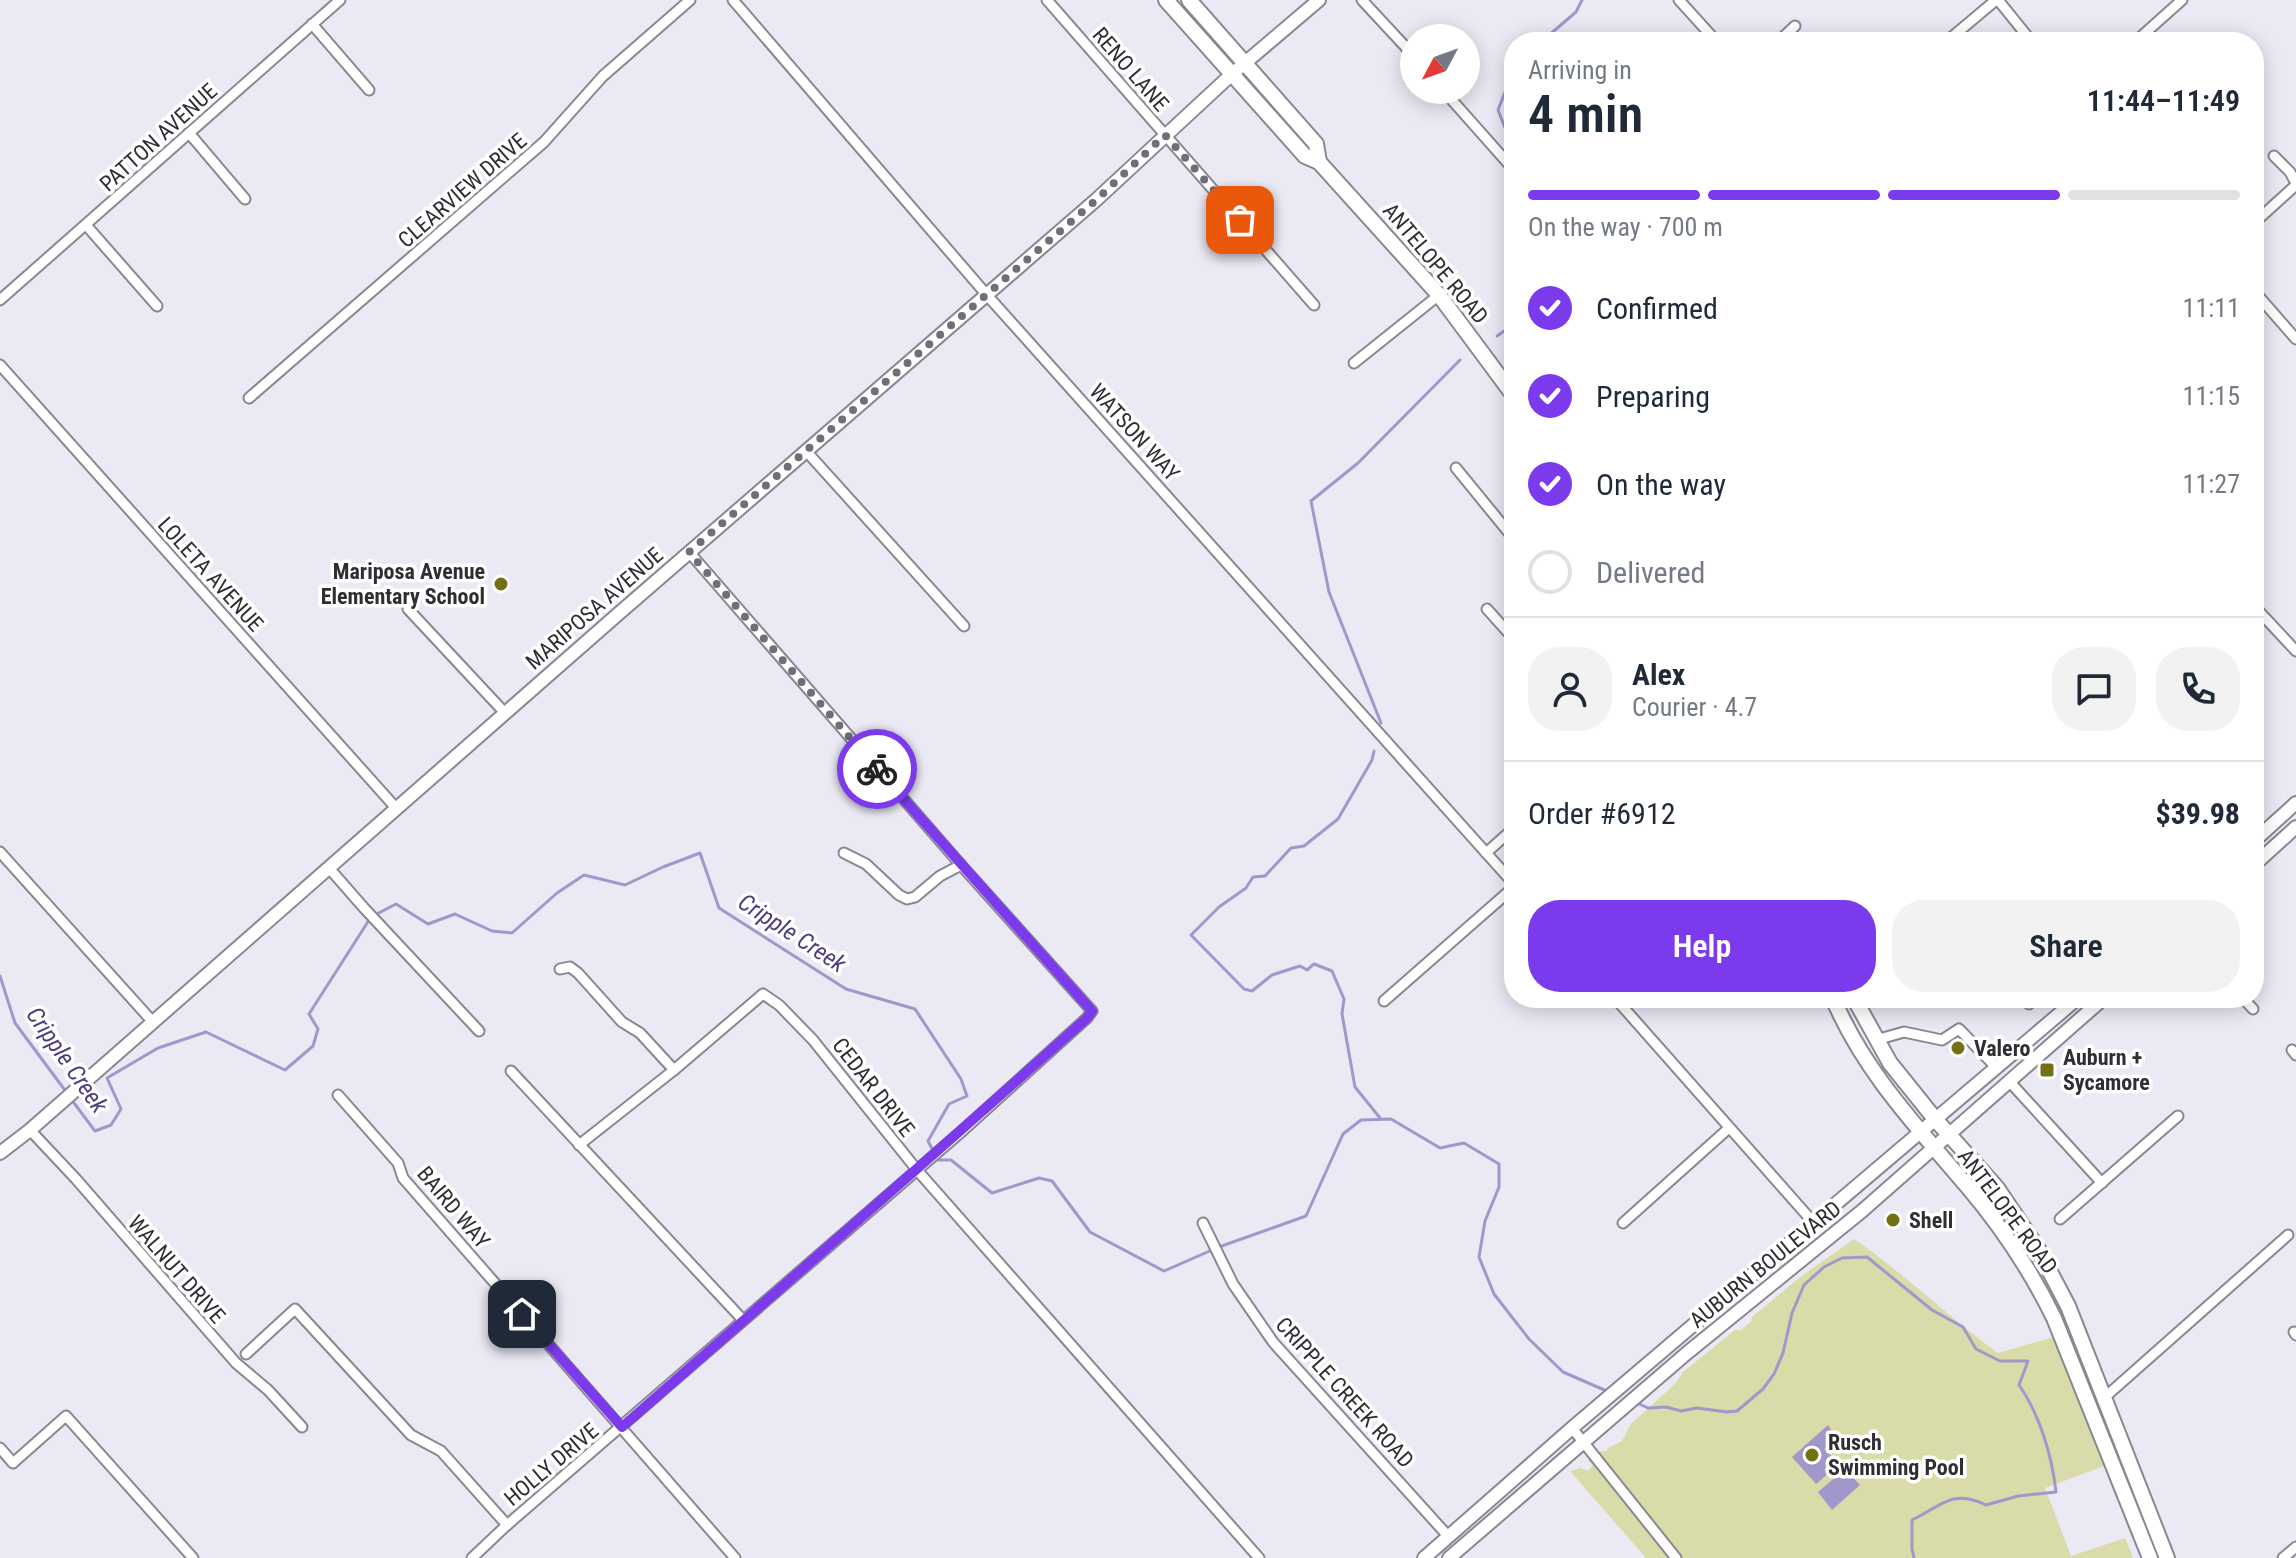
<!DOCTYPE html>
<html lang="en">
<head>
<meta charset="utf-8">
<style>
	:root { --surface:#fff; --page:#f2f2f3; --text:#1f2937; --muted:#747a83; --line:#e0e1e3; --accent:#7c3aed }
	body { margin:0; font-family:"Roboto Condensed",sans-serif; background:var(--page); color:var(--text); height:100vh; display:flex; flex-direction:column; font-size:30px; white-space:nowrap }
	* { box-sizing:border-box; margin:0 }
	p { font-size:26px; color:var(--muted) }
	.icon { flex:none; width:44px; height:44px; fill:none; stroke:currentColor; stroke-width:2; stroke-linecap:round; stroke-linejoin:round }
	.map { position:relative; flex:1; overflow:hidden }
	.side { position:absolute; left:1504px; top:32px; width:760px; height:976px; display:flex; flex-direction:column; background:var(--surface); border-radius:32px; box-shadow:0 4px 20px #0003 }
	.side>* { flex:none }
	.needle { width:52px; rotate:229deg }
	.tools { position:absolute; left:1400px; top:24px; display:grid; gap:16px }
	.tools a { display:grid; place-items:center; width:80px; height:80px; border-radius:50%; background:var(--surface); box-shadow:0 4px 20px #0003; font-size:40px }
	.pin { position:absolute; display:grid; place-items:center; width:68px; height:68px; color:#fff; margin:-34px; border-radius:16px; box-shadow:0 4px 12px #0006 }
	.courier { position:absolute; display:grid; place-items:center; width:80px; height:80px; margin:-40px; border:6px solid #7c3aed; border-radius:50%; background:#fff; color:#222; box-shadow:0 2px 10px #0007 }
	.overview em { font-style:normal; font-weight:600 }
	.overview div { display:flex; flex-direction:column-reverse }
	.overview { display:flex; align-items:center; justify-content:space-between; height:136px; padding:0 24px }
	h1 { font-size:52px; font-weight:600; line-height:60px }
	.bar { display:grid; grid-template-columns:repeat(4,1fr); gap:12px 8px; align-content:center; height:96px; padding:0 24px }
	.bar i { height:10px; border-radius:6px; background:var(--line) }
	.bar .selected { background:var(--accent) }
	.bar p { grid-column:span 4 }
	.line { display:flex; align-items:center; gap:20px; padding:0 24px; border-top:2px solid var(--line) }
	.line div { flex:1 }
	.round { display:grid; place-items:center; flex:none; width:84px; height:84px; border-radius:32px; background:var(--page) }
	ol { padding:0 24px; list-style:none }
	li { display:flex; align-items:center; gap:24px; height:88px }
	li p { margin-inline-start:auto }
	li .icon { padding:8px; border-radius:50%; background:var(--accent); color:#fff; stroke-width:4 }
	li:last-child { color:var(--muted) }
	li i { width:44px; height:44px; border:4px solid var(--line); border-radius:50% }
	.button { display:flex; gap:16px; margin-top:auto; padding:16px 24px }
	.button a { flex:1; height:92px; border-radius:32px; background:var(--accent); color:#fff; font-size:32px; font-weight:600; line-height:92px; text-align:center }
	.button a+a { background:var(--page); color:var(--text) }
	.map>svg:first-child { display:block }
	.green { fill:#d9dba8 }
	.water { fill:#a297cb }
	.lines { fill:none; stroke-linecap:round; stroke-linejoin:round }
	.stream { stroke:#a297cb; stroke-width:3 }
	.street-casing { stroke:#898792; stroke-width:13 }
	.secondary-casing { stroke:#898792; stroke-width:16 }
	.primary-casing { stroke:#898792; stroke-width:18 }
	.street { stroke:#fff; stroke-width:9 }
	.secondary { stroke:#fff; stroke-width:12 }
	.primary { stroke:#fff; stroke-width:14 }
	.done { stroke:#706f77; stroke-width:8; stroke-dasharray:0 14.4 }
	.route { stroke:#7c3aed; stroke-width:10 }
	.poi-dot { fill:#727115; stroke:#fff; stroke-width:3 }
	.labels { text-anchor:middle; stroke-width:7; stroke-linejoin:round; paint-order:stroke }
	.street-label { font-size:22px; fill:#2f2e33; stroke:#fff }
	.poi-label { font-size:22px; font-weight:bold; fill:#2f2e33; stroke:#fff; text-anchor:start }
	.water-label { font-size:24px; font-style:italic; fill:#4e3c7d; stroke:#fff }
</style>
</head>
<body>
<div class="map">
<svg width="2296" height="1558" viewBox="0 0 2296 1558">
	<rect width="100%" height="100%" fill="#eae9f4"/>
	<!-- green -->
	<path class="green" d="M1854 1239C1905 1274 1948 1317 1998 1353L2054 1337 2104 1466 2045 1488 2071 1556 2125 1538 2133 1558H1646L1570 1471 1581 1468 1588 1471 1593 1465 1588 1461 1601 1451 1606 1452 1608 1448 1622 1441 1631 1424 1676 1383 1683 1372 1735 1330H1741L1751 1322 1752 1317 1803 1275Z"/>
	<!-- water -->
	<g class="water">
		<polygon points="1828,1425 1835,1436 1840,1453 1824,1448 1839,1465 1816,1484 1792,1457"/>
		<polygon points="1845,1469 1860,1485 1832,1510 1818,1492"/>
	</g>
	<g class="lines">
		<!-- stream -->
		<g class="stream">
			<polyline points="1541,42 1576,12 1582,0"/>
			<polyline points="1514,69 1498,110 1509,138 1514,144"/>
			<polyline points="1497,336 1514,324"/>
			<polyline points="1381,723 1329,592 1311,501 1358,463 1460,360"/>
			<polyline points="1374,751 1372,760 1338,819 1304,846 1291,848 1265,876 1253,877 1246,888 1219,907 1191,935 1244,989 1252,991 1272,975 1300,966 1307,970 1314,964 1332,971 1344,999 1342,1014 1355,1087 1380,1118"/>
			<polyline points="0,976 15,1023 67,1093"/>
			<polyline points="71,1099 95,1131 111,1125 121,1109 107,1078 158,1048 206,1032 285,1070 313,1046 318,1029 309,1014 371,917 396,904 428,924 455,914 492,931 512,933 557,893 584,875 625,885 663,867 700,853 719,908 846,989 915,1009 961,1079 967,1096 949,1104 928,1141 938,1160 951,1160 992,1193 1039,1178 1052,1181 1090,1232 1164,1271 1212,1250"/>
			<polyline points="1219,1247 1306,1216 1343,1134 1361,1120 1391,1119 1440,1148 1464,1143 1499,1164 1499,1187 1485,1221 1479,1257 1494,1294 1529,1339 1563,1372 1609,1392"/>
			<path d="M1635 1402 1648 1408 1666 1407 1681 1411 1697 1408 1727 1412 1737 1411 1763 1389 1774 1374 1783 1353 1792 1313 1804 1285 1824 1267 1842 1258 1867 1257 1932 1310 1963 1327 1976 1349 2000 1361H2028L2019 1385C2040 1415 2052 1456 2056 1492L2018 1496 1986 1505C1953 1488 1941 1506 1912 1520V1549L1914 1558"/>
		</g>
		<defs>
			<g id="street">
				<polyline points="733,0 986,294 1514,884"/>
				<polyline points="1047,0 1314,305"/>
				<polyline points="1362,0 1414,56"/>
				<polyline points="1679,0 1717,42"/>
				<polyline points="1998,0 2032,42"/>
				<polyline points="312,24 369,90"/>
				<polyline points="1778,42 1795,26"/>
				<polyline points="1946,42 1996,0"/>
				<polyline points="2135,42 2182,0"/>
				<polyline points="1443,90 1514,170"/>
				<polyline points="189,133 245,199"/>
				<polyline points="2274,156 2290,172 2296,183"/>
				<polyline points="2254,223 2296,185"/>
				<polyline points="86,225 157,306"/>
				<polyline points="2254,291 2296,339"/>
				<polyline points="0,300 340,0"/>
				<polyline points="1354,363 1439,295"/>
				<polyline points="0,365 396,808"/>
				<polyline points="249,398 544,142 603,76 690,0"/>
				<polyline points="806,451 964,626"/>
				<polyline points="1456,468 1514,539"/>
				<polyline points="2254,606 2296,651"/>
				<polyline points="408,609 505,713"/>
				<polyline points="1487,609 1514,639"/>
				<polyline points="0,852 152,1021"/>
				<polyline points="844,853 866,864 899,895 907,899 915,897 940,876 961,865"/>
				<polyline points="1486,853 1514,828"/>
				<polyline points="329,868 364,908 479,1031"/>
				<polyline points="560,969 570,967 578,973 622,1022 640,1033 674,1070"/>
				<polyline points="1615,998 1813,1222"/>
				<polyline points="2024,998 2029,1004"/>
				<polyline points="2243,998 2253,1009"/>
				<polyline points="1384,1001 1514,887"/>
				<polyline points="1876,1040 1904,1032 1942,1040 1959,1029 1995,1066"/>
				<polyline points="2292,1050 2296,1055"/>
				<polyline points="511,1071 743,1320"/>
				<polyline points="2009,1081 2102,1183"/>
				<polyline points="338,1095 398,1163 403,1178 735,1558"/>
				<polyline points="30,1130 76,1179 236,1363 268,1390 302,1427"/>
				<polyline points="579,1145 674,1070 763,994 779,1005 813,1040 917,1170 1259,1558"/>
				<polyline points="2060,1219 2178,1116"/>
				<polyline points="1203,1223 1233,1284 1273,1342 1448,1536"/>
				<polyline points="1623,1223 1729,1128"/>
				<polyline points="2294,1332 2296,1335"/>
				<polyline points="246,1354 295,1309 411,1435 441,1451 507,1525"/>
				<polyline points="2104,1398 2288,1235"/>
				<polyline points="1572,1428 1676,1558"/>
				<polyline points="0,1448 13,1463 66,1416 193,1558"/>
				<polyline points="472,1558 507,1525 961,1132 1087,1018 1092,1011 961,865 689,552"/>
				<polyline points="2283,1558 2296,1547"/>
			</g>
			<g id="secondary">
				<polyline points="2254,841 2296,803"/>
				<polyline points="2254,865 2296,827"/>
				<polyline points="0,1153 30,1130 617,615 1096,200 1232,74 1319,0"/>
				<polyline points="1424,1558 1572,1428 2078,998"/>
				<polyline points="1449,1558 1687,1353 1862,1211 2104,998"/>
			</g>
			<g id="primary">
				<polyline points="1166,0 1305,156 1319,162 1439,295 1514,396"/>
				<polyline points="1189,0 1316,144 1319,162"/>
				<path d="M1833 998C1863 1070 1917 1127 1967 1186 2001 1226 2031 1271 2054 1318L2150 1558"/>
				<polyline points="1854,998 1890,1063 1935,1119 1997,1188 2038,1249 2068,1306 2167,1558"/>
			</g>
		</defs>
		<!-- street casing -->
		<use href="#street" class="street-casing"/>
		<!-- secondary casing -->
		<use href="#secondary" class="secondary-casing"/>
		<!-- primary casing -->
		<use href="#primary" class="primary-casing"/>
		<!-- street -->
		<use href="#street" class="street"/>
		<!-- secondary -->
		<use href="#secondary" class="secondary"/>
		<!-- primary -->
		<use href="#primary" class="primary"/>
	</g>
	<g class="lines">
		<!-- done -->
		<polyline class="done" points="877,769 689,552 1096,200 1165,135 1240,220"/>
		<!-- route -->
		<path class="route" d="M522 1314 622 1427C777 1291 933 1156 1087 1018L1092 1011 877 769"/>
	</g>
	<!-- markers -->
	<g class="poi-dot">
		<circle cx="501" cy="584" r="8"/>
		<circle cx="1958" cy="1048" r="8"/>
		<rect x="2039" y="1062" width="16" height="16" rx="4"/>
		<circle cx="1893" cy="1220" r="8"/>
		<circle cx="1812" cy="1455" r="8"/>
	</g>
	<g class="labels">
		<!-- street labels -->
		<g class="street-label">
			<text transform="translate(1131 69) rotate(49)" y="8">RENO LANE</text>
			<text transform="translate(158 137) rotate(-42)" y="8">PATTON AVENUE</text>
			<text transform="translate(462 190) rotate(-41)" y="8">CLEARVIEW DRIVE</text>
			<text transform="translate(1436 263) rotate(50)" y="8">ANTELOPE ROAD</text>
			<text transform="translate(1135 432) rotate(48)" y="8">WATSON WAY</text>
			<text transform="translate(211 574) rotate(48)" y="8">LOLETA AVENUE</text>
			<text transform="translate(594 608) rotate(-41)" y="8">MARIPOSA AVENUE</text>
			<text transform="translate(874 1087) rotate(52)" y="8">CEDAR DRIVE</text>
			<text transform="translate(454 1207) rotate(50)" y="8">BAIRD WAY</text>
			<text transform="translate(2008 1211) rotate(53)" y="8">ANTELOPE ROAD</text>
			<text transform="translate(1765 1264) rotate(-39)" y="8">AUBURN BOULEVARD</text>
			<text transform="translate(177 1269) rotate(49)" y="8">WALNUT DRIVE</text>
			<text transform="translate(1345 1392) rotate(48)" y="8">CRIPPLE CREEK ROAD</text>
			<text transform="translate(551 1464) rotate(-40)" y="8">HOLLY DRIVE</text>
		</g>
		<!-- poi labels -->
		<g class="poi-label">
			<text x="485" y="579" text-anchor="end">Mariposa Avenue<tspan x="485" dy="25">Elementary School</tspan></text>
			<text x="1974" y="1056">Valero</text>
			<text x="2063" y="1065">Auburn +<tspan x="2063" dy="25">Sycamore</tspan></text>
			<text x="1909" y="1228">Shell</text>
			<text x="1828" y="1450">Rusch<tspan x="1828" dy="25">Swimming Pool</tspan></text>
		</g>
		<!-- water labels -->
		<g class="water-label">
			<text transform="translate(792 933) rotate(33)" y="8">Cripple Creek</text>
			<text transform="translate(67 1060) rotate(55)" y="8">Cripple Creek</text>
		</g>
	</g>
</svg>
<div class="tools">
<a><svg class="needle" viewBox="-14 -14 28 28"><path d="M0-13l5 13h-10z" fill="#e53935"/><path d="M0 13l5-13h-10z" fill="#747a83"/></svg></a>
</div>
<div class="pin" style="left:1240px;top:220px;background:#ea580c"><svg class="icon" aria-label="bag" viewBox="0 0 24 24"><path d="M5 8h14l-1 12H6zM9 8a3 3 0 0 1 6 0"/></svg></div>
<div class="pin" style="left:522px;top:1314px;background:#1f2937"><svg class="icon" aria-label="home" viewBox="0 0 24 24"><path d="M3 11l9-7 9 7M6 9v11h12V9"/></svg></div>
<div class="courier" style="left:877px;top:769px"><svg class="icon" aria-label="bike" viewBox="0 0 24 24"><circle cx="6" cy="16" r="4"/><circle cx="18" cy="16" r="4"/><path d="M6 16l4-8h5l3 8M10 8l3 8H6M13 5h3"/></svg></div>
<section class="side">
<div class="overview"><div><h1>4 min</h1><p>Arriving in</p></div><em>11:44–11:49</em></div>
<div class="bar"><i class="selected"></i><i class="selected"></i><i class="selected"></i><i></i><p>On the way · 700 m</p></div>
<ol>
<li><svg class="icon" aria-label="check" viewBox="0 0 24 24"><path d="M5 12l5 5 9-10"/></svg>Confirmed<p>11:11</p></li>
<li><svg class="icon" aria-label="check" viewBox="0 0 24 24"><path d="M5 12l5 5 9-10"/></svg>Preparing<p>11:15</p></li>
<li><svg class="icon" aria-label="check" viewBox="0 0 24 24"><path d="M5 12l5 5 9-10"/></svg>On the way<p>11:27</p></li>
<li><i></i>Delivered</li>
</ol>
<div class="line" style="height:144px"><a class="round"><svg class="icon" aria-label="person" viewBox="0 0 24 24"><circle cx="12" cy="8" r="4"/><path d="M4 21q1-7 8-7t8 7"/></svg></a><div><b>Alex</b><p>Courier · 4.7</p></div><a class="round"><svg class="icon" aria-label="chat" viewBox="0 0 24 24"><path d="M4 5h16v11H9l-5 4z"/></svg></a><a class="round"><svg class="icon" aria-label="phone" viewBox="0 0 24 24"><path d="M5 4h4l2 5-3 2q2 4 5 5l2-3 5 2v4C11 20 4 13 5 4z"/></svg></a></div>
<div class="line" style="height:104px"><div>Order #6912</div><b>$39.98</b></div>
<div class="button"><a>Help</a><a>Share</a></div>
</section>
</div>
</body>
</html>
